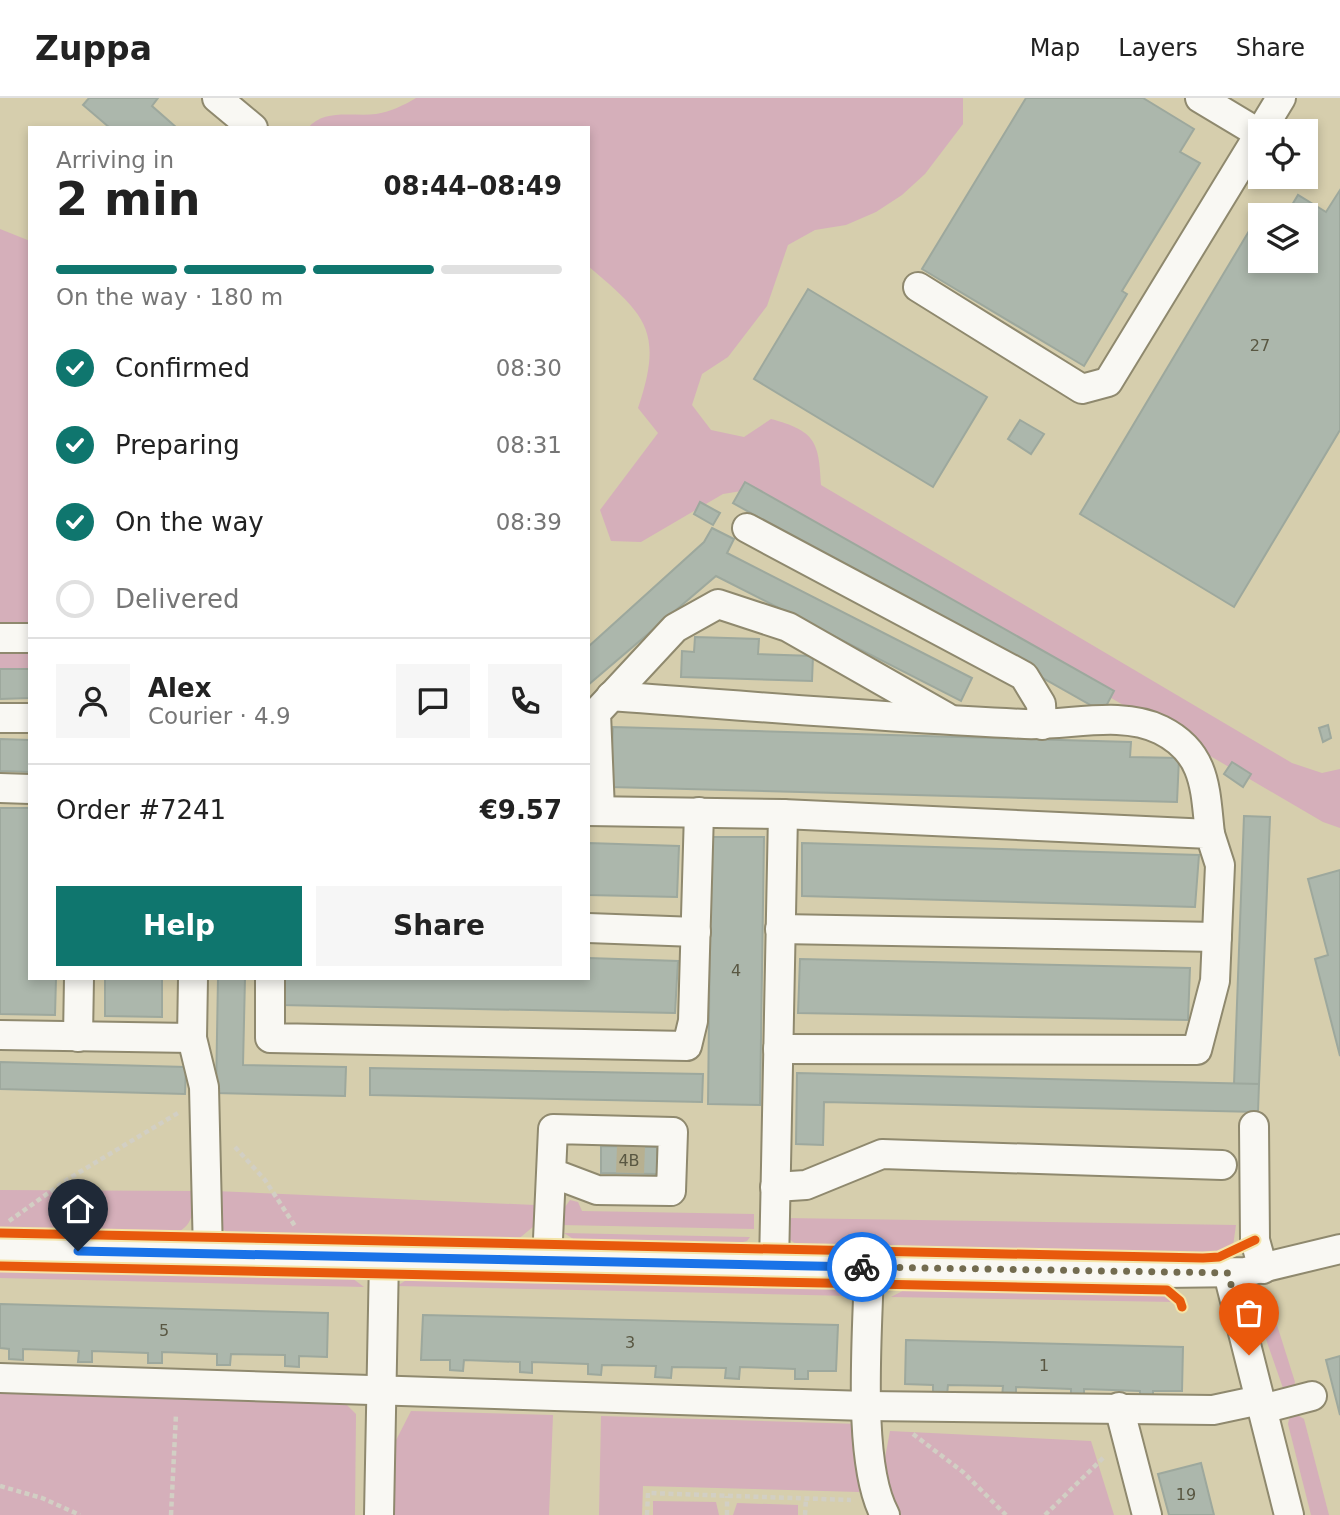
<!DOCTYPE html>
<html lang="en">
<head>
<meta charset="utf-8">
<style>
	:root { --surface:#fff; --page:#f6f6f6; --text:#222; --muted:#767676; --line:#e0e0e0; --accent:#0f766e }
	body { margin:0; font-family:"DejaVu Sans",sans-serif; background:var(--page); color:var(--text); height:100vh; display:flex; flex-direction:column; font-size:26px; white-space:nowrap }
	* { box-sizing:border-box; margin:0 }
	p { font-size:23px; color:var(--muted) }
	.icon { flex:none; width:38px; height:38px; fill:none; stroke:currentColor; stroke-width:2; stroke-linecap:round; stroke-linejoin:round }
	.map { position:relative; flex:1; overflow:hidden }
	.side { position:absolute; left:28px; top:28px; width:562px; height:854px; display:flex; flex-direction:column; background:var(--surface); border-radius:0px; box-shadow:0 4px 10px #0003 }
	.side>* { flex:none }
	.tools { position:absolute; left:1248px; top:21px; display:grid; gap:14px }
	.tools a { display:grid; place-items:center; width:70px; height:70px; border-radius:0px; background:var(--surface); box-shadow:0 4px 10px #0003; font-size:35px }
	.pin { position:absolute; display:grid; place-items:center; width:60px; height:60px; color:#fff; margin:-72px -30px; border-radius:50% 50% 50% 0; rotate:-45deg; box-shadow:0 0 7px #0007 }
	.pin .icon { rotate:45deg }
	.courier { position:absolute; display:grid; place-items:center; width:70px; height:70px; margin:-35px; border:5px solid #1a73e8; border-radius:50%; background:#fff; color:#222; box-shadow:0 2px 9px #0007 }
	.overview em { font-style:normal; font-weight:800 }
	.overview div { display:flex; flex-direction:column-reverse }
	.overview { display:flex; align-items:center; justify-content:space-between; height:119px; padding:0 28px }
	h1 { font-size:46px; font-weight:800; line-height:52px }
	.bar { display:grid; grid-template-columns:repeat(4,1fr); gap:10px 7px; align-content:center; height:84px; padding:0 28px }
	.bar i { height:9px; border-radius:5px; background:var(--line) }
	.bar .current { background:var(--accent) }
	.bar p { grid-column:span 4 }
	.line { display:flex; align-items:center; gap:18px; padding:0 28px; border-top:2px solid var(--line) }
	.line div { flex:1 }
	.round { display:grid; place-items:center; flex:none; width:74px; height:74px; border-radius:0px; background:var(--page) }
	ol { padding:0 28px; list-style:none }
	li { display:flex; align-items:center; gap:21px; height:77px }
	li p { margin-inline-start:auto }
	li .icon { padding:7px; border-radius:50%; background:var(--accent); color:#fff; stroke-width:4 }
	li:last-child { color:var(--muted) }
	li i { width:38px; height:38px; border:4px solid var(--line); border-radius:50% }
	.primary-button { display:flex; gap:14px; margin-top:auto; padding:14px 28px }
	.primary-button a { flex:1; height:80px; border-radius:0px; background:var(--accent); color:#fff; font-size:28px; font-weight:800; line-height:80px; text-align:center }
	.primary-button a+a { background:var(--page); color:var(--text) }
	header { display:flex; align-items:center; gap:42px; box-sizing:border-box; height:98px; padding:0 35px; background:var(--surface); border-bottom:2px solid var(--line) }
	header strong { font-size:33px }
	nav { display:flex; gap:38px; margin-inline-start:auto; font-size:24px }
	.map>svg:first-child { display:block }
	.green { fill:#d5afba }
	.building { fill:#acb7ac; stroke:#9da89d; stroke-width:2 }
	.lines { fill:none; stroke-linecap:round; stroke-linejoin:round }
	.minor-tunnel { stroke:#b7b090; stroke-width:28; stroke-dasharray:28 14; stroke-linecap:butt }
	.minor-casing { stroke:#8f896e; stroke-width:32 }
	.path { stroke:#d2cfc4; stroke-width:4.5; stroke-dasharray:5 3.5; stroke-linecap:butt }
	.minor { stroke:#f9f8f3; stroke-width:28 }
	.cycleway-casing { stroke:#f4e5a9; stroke-width:13 }
	.cycleway { stroke:#e8590c; stroke-width:9 }
	.done { stroke:#736c50; stroke-width:7; stroke-dasharray:0 12.6 }
	.route { stroke:#1a73e8; stroke-width:9 }
	.labels { text-anchor:middle; stroke-width:5; stroke-linejoin:round; paint-order:stroke }
	.number-label { font-size:16px; fill:#595742 }
</style>
</head>
<body>
<header>
<strong>Zuppa</strong>
<nav><a>Map</a><a>Layers</a><a>Share</a></nav>
</header>
<div class="map">
<svg width="1340" height="1417" viewBox="0 0 1340 1417">
	<rect width="100%" height="100%" fill="#d6cead"/>
	<!-- green -->
	<g class="green">
		<path d="M416 0H963V26L925 76 902 97 876 114 846 127 815 132 788 147 767 208 728 259 702 276 692 307 711 332 744 339 771 321C815 333 819 343 821 387L1292 665 1322 675 1340 671V730L1323 724 754 391 723 396 641 444 611 443 600 412 658 335 638 310C664 233 646 217 588 168V30H308C324 10 354 19 376 16 389 14 405 7 416 0Z"/>
		<polygon points="0,131 30,143 30,533 0,533"/>
		<rect x="0" y="552" width="30" height="19"/>
		<path d="M0 1092 194 1093C193 1110 195 1127 176 1135L0 1132Z"/>
		<polygon points="215,1093 535,1107 534,1128 516,1143 230,1137 217,1126"/>
		<polygon points="570,1102 578,1104 582,1113 754,1116 754,1131 561,1127 560,1116"/>
		<path d="M785 1120 1236 1127 1233 1148 1212 1156 800 1148C785 1141 785 1135 785 1120Z"/>
		<polygon points="564,1135 749,1139 750,1139 747,1143 731,1147 578,1144"/>
		<polygon points="0,1172 352,1180 364,1189 0,1180"/>
		<polygon points="408,1181 838,1189 851,1198 397,1188"/>
		<polygon points="908,1190 1166,1196 1175,1204 891,1199"/>
		<polygon points="1271,1208 1295,1284 1294,1290 1284,1293 1260,1224 1261,1211"/>
		<polygon points="0,1270 323,1283 356,1316 355,1417 0,1417"/>
		<polygon points="411,1313 553,1317 549,1417 392,1417 393,1348"/>
		<polygon points="1296,1316 1304,1321 1329,1417 1311,1417 1288,1326 1289,1321"/>
		<polygon points="601,1318 859,1326 859,1394 643,1388 642,1417 599,1417"/>
		<polygon points="890,1333 1091,1343 1114,1417 894,1417 877,1402"/>
		<polygon points="653,1403 716,1404 719,1417 653,1417"/>
		<polygon points="737,1405 798,1407 798,1417 733,1417"/>
	</g>
	<!-- building -->
	<g class="building">
		<polygon points="89,0 158,0 152,8 177,30 110,30 83,7"/>
		<polygon points="1026,0 1143,0 1194,31 1180,54 1200,65 1122,193 1127,196 1084,268 922,171"/>
		<polygon points="1340,92 1340,332 1234,509 1080,416 1252,128 1260,132 1260,163 1306,163 1306,117 1286,117 1298,97 1326,114"/>
		<polygon points="808,191 987,299 933,389 754,281"/>
		<polygon points="1020,322 1044,336 1031,356 1008,341"/>
		<polygon points="745,384 1114,593 1103,614 733,405"/>
		<polygon points="700,404 720,415 713,427 694,416"/>
		<polygon points="712,430 734,441 727,455 972,580 961,603 716,478 588,587 588,549 704,444"/>
		<polygon points="695,539 759,541 758,556 813,558 812,583 681,579 682,553 694,554"/>
		<polygon points="0,571 30,571 30,600 0,601"/>
		<polygon points="1328,627 1331,640 1323,644 1319,630"/>
		<polygon points="613,629 1131,644 1130,659 1179,660 1177,704 610,689"/>
		<polygon points="0,641 30,642 30,674 0,673"/>
		<polygon points="1232,664 1251,676 1243,689 1224,676"/>
		<polygon points="0,710 30,710 30,880 56,880 55,917 0,916"/>
		<polygon points="1244,718 1270,719 1259,986 1234,986"/>
		<polygon points="711,739 764,739 760,1007 708,1006"/>
		<polygon points="588,745 679,748 677,799 588,797"/>
		<polygon points="802,745 1199,757 1195,809 802,798"/>
		<polygon points="1340,772 1340,958 1315,861 1328,857 1308,781"/>
		<polygon points="588,860 678,863 675,915 281,907 282,880 588,880"/>
		<polygon points="800,861 1190,870 1188,922 798,915"/>
		<polygon points="105,880 162,880 162,919 105,918"/>
		<polygon points="218,880 245,880 243,967 346,969 345,998 216,995"/>
		<polygon points="0,964 186,969 185,996 0,991"/>
		<polygon points="370,970 703,976 702,1004 370,997"/>
		<polygon points="797,975 1259,986 1258,1014 824,1004 823,1047 796,1046"/>
		<polygon points="601,1048 657,1049 657,1076 601,1075"/>
		<polygon points="0,1206 328,1215 327,1259 299,1258 299,1269 285,1268 285,1257 231,1256 230,1267 217,1267 217,1256 162,1254 162,1265 148,1265 148,1255 92,1253 92,1264 78,1264 79,1253 23,1251 23,1262 9,1261 9,1251 0,1250"/>
		<polygon points="423,1217 838,1227 836,1273 808,1273 808,1281 795,1281 795,1271 740,1269 739,1281 725,1280 726,1270 672,1269 671,1280 655,1279 656,1268 602,1267 601,1277 588,1276 588,1266 532,1264 532,1275 520,1274 520,1264 464,1262 463,1273 450,1272 450,1262 421,1262"/>
		<polygon points="906,1242 1183,1249 1182,1293 1153,1293 1153,1303 1140,1303 1140,1293 1084,1291 1084,1301 1071,1301 1071,1291 1016,1289 1016,1299 1002,1299 1003,1288 948,1287 947,1297 933,1297 933,1287 905,1286"/>
		<polygon points="1340,1258 1340,1317 1326,1262"/>
		<polygon points="1201,1365 1214,1417 1169,1417 1158,1376"/>
	</g>
	<g class="lines">
		<!-- minor-tunnel -->
		<polyline class="minor-tunnel" points="630,1075 631,1048"/>
		<defs>
			<g id="minor">
				<polyline points="217,0 253,30"/>
				<polyline points="1200,0 1260,36"/>
				<polyline points="1261,33 1281,0"/>
				<polyline points="918,189 1082,291 1108,284 1260,35"/>
				<polyline points="747,430 1024,578 1041,606 1042,627"/>
				<polyline points="0,540 30,540"/>
				<path d="M611 598C749 608 887 620 1025 626 1068 628 1121 612 1161 632 1207 655 1205 692 1210 736"/>
				<polyline points="0,620 30,620"/>
				<polyline points="0,690 30,691"/>
				<polyline points="588,713 783,716 1210,736 1220,767 1215,883 1197,952 778,951"/>
				<polyline points="600,713 596,615 675,530 718,506 788,529 946,619"/>
				<polyline points="588,830 696,834"/>
				<polyline points="780,831 1217,839"/>
				<polyline points="193,880 192,940 204,989 208,1156"/>
				<polyline points="270,880 270,940 687,948 693,923 699,714"/>
				<polyline points="0,937 192,940"/>
				<polyline points="78,939 79,880"/>
				<polyline points="1254,1028 1255,1142 1263,1171"/>
				<polyline points="775,1089 806,1087 882,1056 1222,1067"/>
				<polyline points="0,1151 1163,1175 1245,1174 1340,1151"/>
				<polyline points="547,1163 553,1031 673,1034 671,1093 597,1092 552,1075"/>
				<polyline points="774,1168 783,716"/>
				<path d="M869 1169C868 1231 856 1365 885 1417"/>
				<polyline points="1228,1175 1289,1417"/>
				<polyline points="0,1280 866,1308 1213,1312 1260,1302"/>
				<polyline points="1119,1309 1147,1417"/>
				<polyline points="1262,1311 1312,1298"/>
				<polyline points="379,1417 384,1160"/>
			</g>
		</defs>
		<!-- minor casing -->
		<use href="#minor" class="minor-casing"/>
		<!-- path -->
		<g class="path">
			<polyline points="235,1049 265,1082 295,1128"/>
			<polyline points="9,1123 68,1081 178,1015"/>
			<polyline points="913,1336 963,1374 1006,1417"/>
			<polyline points="0,1388 42,1400 80,1417"/>
			<polyline points="171,1417 176,1316"/>
			<polyline points="647,1417 648,1395 851,1402"/>
			<polyline points="727,1417 727,1398"/>
			<polyline points="805,1417 806,1400"/>
			<polyline points="1045,1417 1104,1359"/>
		</g>
		<!-- minor -->
		<use href="#minor" class="minor"/>
		<defs>
			<g id="cycleway">
				<polyline points="0,1135 1203,1160 1219,1159 1255,1142"/>
				<polyline points="0,1168 1167,1192 1180,1203 1182,1209"/>
			</g>
		</defs>
		<!-- cycleway casing -->
		<use href="#cycleway" class="cycleway-casing"/>
		<!-- cycleway -->
		<use href="#cycleway" class="cycleway"/>
	</g>
	<g class="lines">
		<!-- done -->
		<polyline class="done" points="862,1169 1228,1175 1249,1257"/>
		<!-- route -->
		<polyline class="route" points="78,1153 862,1169"/>
	</g>
	<g class="labels">
		<!-- number labels -->
		<g class="number-label">
			<text x="1260" y="253">27</text>
			<text x="736" y="878">4</text>
			<text x="629" y="1068">4B</text>
			<text x="164" y="1238">5</text>
			<text x="630" y="1250">3</text>
			<text x="1044" y="1273">1</text>
			<text x="1186" y="1402">19</text>
		</g>
	</g>
</svg>
<div class="tools">
<a><svg class="icon" aria-label="locate" viewBox="0 0 24 24"><circle cx="12" cy="12" r="6"/><path d="M12 2v4M12 18v4M2 12h4M18 12h4"/></svg></a>
<a><svg class="icon" aria-label="layers" viewBox="0 0 24 24"><path d="M12 4l9 5-9 5-9-5zM3 14l9 5 9-5"/></svg></a>
</div>
<div class="pin" style="left:1249px;top:1257px;background:#ea580c"><svg class="icon" aria-label="bag" viewBox="0 0 24 24"><path d="M5 8h14l-1 12H6zM9 8a3 3 0 0 1 6 0"/></svg></div>
<div class="pin" style="left:78px;top:1153px;background:#1f2937"><svg class="icon" aria-label="home" viewBox="0 0 24 24"><path d="M3 11l9-7 9 7M6 9v11h12V9"/></svg></div>
<div class="courier" style="left:862px;top:1169px"><svg class="icon" aria-label="bike" viewBox="0 0 24 24"><circle cx="6" cy="16" r="4"/><circle cx="18" cy="16" r="4"/><path d="M6 16l4-8h5l3 8M10 8l3 8H6M13 5h3"/></svg></div>
<section class="side">
<div class="overview"><div><h1>2 min</h1><p>Arriving in</p></div><em>08:44–08:49</em></div>
<div class="bar"><i class="current"></i><i class="current"></i><i class="current"></i><i></i><p>On the way · 180 m</p></div>
<ol>
<li><svg class="icon" aria-label="check" viewBox="0 0 24 24"><path d="M5 12l5 5 9-10"/></svg>Confirmed<p>08:30</p></li>
<li><svg class="icon" aria-label="check" viewBox="0 0 24 24"><path d="M5 12l5 5 9-10"/></svg>Preparing<p>08:31</p></li>
<li><svg class="icon" aria-label="check" viewBox="0 0 24 24"><path d="M5 12l5 5 9-10"/></svg>On the way<p>08:39</p></li>
<li><i></i>Delivered</li>
</ol>
<div class="line" style="height:126px"><a class="round"><svg class="icon" aria-label="person" viewBox="0 0 24 24"><circle cx="12" cy="8" r="4"/><path d="M4 21q1-7 8-7t8 7"/></svg></a><div><b>Alex</b><p>Courier · 4.9</p></div><a class="round"><svg class="icon" aria-label="chat" viewBox="0 0 24 24"><path d="M4 5h16v11H9l-5 4z"/></svg></a><a class="round"><svg class="icon" aria-label="phone" viewBox="0 0 24 24"><path d="M5 4h4l2 5-3 2q2 4 5 5l2-3 5 2v4C11 20 4 13 5 4z"/></svg></a></div>
<div class="line" style="height:91px"><div>Order #7241</div><b>€9.57</b></div>
<div class="primary-button"><a>Help</a><a>Share</a></div>
</section>
</div>
</body>
</html>
